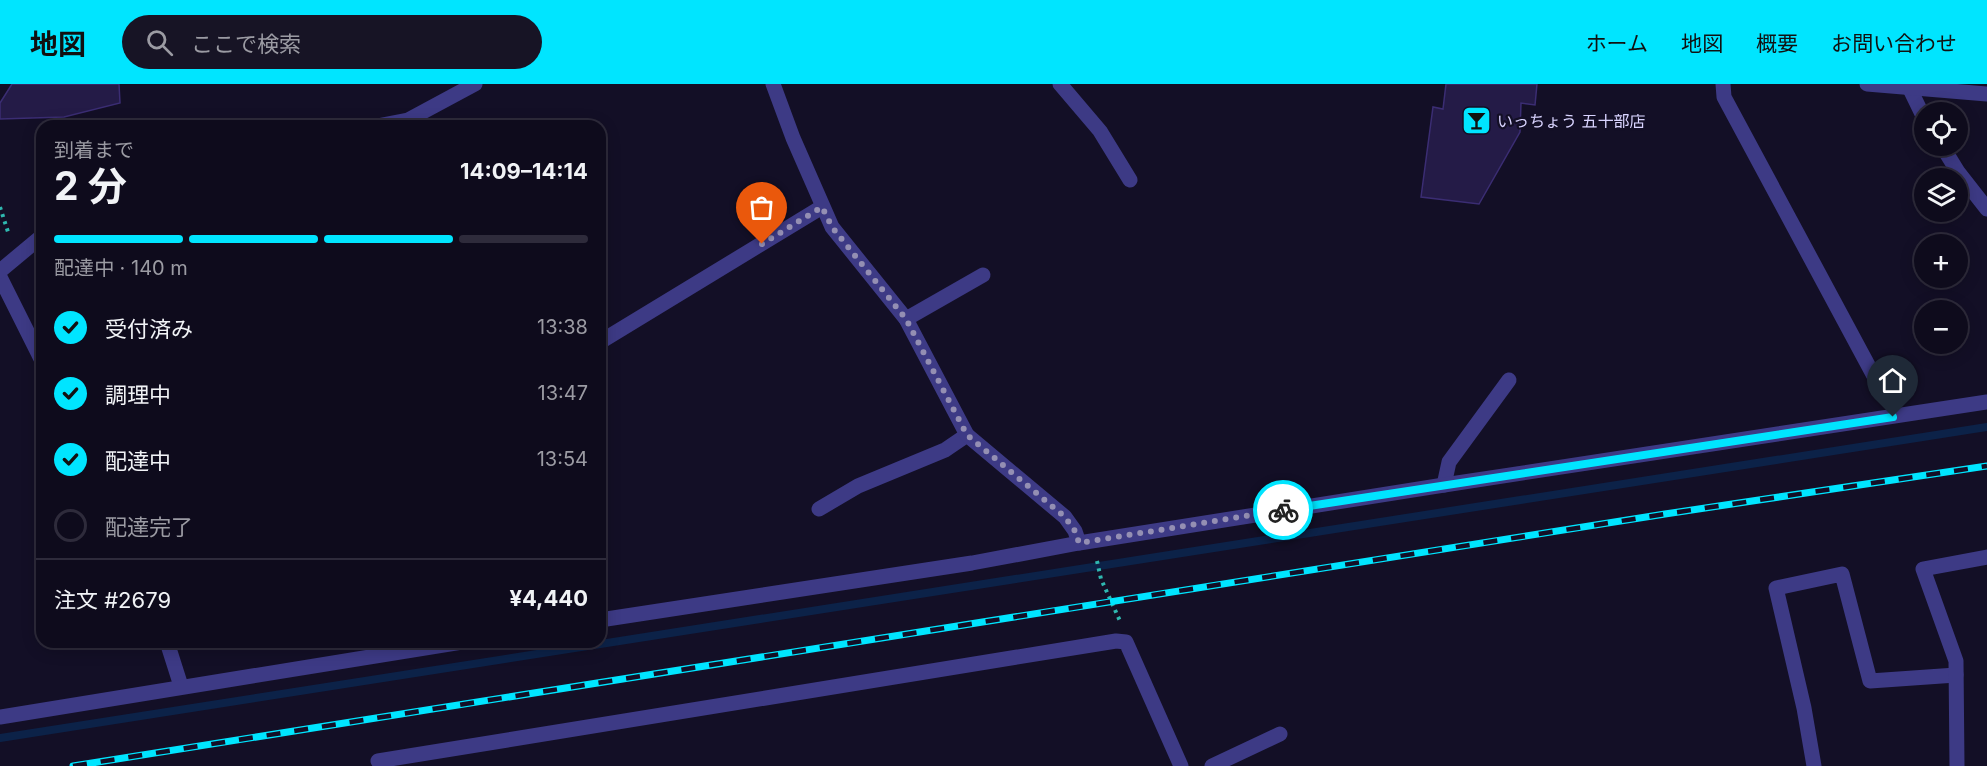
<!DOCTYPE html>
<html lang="ja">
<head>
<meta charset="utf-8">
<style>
	:root { --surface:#0e0b1c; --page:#171425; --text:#f1f3f6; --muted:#9b9ba3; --line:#2e2b3b; --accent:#00e5ff }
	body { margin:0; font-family:Inter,"Noto Sans JP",sans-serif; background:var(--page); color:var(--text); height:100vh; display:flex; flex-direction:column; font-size:22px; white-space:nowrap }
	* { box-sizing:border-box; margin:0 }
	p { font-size:20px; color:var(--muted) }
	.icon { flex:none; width:33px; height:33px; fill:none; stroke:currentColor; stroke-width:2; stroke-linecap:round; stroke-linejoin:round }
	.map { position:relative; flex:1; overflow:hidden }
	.panel { position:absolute; left:36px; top:36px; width:570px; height:528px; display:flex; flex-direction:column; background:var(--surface); border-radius:18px; box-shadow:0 3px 15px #0003,0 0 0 2px var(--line) }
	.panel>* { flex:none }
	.controls { position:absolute; left:1914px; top:18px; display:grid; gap:12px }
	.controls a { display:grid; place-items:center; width:54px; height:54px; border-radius:50%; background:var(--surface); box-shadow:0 3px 15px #0003,0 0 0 2px var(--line); font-size:30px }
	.pin { position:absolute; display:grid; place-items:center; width:51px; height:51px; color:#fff; margin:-62px -26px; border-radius:50% 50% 50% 0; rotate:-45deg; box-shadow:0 0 6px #0007 }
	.pin .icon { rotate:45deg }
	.courier { position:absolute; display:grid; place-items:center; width:60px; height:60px; margin:-30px; border:4px solid #00e5ff; border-radius:50%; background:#fff; color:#222; box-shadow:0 2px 8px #0007 }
	.summary em { font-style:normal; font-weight:700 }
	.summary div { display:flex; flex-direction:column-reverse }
	.summary { display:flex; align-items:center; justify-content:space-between; height:102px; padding:0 18px }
	h1 { font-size:39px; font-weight:700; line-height:45px }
	.bar { display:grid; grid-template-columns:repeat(4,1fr); gap:9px 6px; align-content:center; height:72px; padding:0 18px }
	.bar i { height:8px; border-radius:4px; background:var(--line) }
	.bar .selected { background:var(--accent) }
	.bar p { grid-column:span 4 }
	.line { display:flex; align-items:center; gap:15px; padding:0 18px; border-top:2px solid var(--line) }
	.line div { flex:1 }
	ol { padding:0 18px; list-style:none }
	li { display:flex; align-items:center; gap:18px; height:66px }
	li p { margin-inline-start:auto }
	li .icon { padding:6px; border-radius:50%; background:var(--accent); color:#111; stroke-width:4 }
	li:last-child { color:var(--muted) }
	li i { width:33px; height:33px; border:3px solid var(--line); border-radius:50% }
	header { display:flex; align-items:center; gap:36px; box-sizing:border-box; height:84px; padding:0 30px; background:var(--accent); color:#111 }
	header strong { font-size:28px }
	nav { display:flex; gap:33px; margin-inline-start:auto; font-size:21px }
	.search { width:420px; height:54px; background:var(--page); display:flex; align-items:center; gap:15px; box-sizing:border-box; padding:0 21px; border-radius:33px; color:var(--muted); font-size:22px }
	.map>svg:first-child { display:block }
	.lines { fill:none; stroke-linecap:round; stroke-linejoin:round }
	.stream { stroke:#0c2248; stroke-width:8 }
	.building { fill:#241b47; stroke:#3b2d73; stroke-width:1.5 }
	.path { stroke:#2fb8b0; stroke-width:4; stroke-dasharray:3 4.5; stroke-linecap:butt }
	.service { stroke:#3d3a85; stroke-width:15 }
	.minor { stroke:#3d3a85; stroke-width:15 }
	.tertiary { stroke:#3d3a85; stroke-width:15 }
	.rail-casing { stroke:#00e5ff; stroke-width:7 }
	.rail { stroke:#130f26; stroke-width:4.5; stroke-dasharray:14; stroke-linecap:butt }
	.done { stroke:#948fb3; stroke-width:6; stroke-dasharray:0 10.8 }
	.route { stroke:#00e5ff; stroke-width:8 }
	.labels { text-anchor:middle; stroke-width:4.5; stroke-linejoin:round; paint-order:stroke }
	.poi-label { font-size:16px; fill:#d9d4ff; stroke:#130f26; text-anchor:start }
</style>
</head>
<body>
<header>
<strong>地図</strong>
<div class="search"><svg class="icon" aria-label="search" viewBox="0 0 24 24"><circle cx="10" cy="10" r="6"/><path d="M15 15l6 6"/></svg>ここで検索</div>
<nav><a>ホーム</a><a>地図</a><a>概要</a><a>お問い合わせ</a></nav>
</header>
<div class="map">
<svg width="1987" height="682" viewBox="0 0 1987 682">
	<rect width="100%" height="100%" fill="#130f26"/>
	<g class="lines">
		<!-- stream -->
		<polyline class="stream" points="0,654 1987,343"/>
	</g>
	<!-- building -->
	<g class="building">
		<polygon points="12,0 119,0 120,19 64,33 0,35 0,19"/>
		<polygon points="1446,0 1537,0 1535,21 1521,19 1520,48 1479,120 1421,113 1433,23 1443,25"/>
	</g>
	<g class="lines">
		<!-- path -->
		<g class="path">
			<polyline points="0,123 9,151"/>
			<polyline points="1097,477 1101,495 1120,537"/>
		</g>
		<!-- service -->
		<g class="service">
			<polyline points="1723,0 1724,13 1875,294"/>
			<polyline points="1909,3 1924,34"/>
			<polyline points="1942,62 1958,88 1987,125"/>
			<polyline points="0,193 42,277"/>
			<polyline points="600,258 822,123"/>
			<polyline points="1444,401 1449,378 1509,296"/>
			<polyline points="819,425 858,402 945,366 967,351"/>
			<polyline points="167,558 181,602"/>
			<polyline points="1212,682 1280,650"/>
		</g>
		<!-- minor -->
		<g class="minor">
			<polyline points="773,0 793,54 832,143 906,235 967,351 1065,433 1075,447 1079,459"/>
			<polyline points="1060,0 1100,47 1130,96"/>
			<polyline points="377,42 408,36 475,0"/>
			<polyline points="0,187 42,152"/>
			<polyline points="906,235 983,191"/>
			<polyline points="600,536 972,479 1079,459 1444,401 1987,318"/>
			<polyline points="0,633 462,558"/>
			<polyline points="378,677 1116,557 1126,558 1181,682"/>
			<polyline points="1814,682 1804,624 1776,504 1842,490 1870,597 1956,591"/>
			<polyline points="1957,682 1956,577 1923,485 1987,473"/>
		</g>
		<!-- tertiary -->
		<polyline class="tertiary" points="1867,0 1987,10"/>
		<defs>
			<polyline id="rail" points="73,682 1665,430 1987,382"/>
		</defs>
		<!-- rail casing -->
		<use href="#rail" class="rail-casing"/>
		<!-- rail -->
		<use href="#rail" class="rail"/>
	</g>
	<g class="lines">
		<!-- done -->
		<polyline class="done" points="762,160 822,123 832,143 906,235 967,351 1065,433 1075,447 1079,459 1283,426"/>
		<!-- route -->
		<polyline class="route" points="1283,426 1893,333"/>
	</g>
	<!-- icons -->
	<defs>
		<symbol id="bar-square" viewBox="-11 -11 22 22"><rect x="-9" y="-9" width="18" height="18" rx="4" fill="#00e5ff" stroke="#130f26"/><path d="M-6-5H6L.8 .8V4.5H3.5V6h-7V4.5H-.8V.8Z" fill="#111"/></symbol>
	</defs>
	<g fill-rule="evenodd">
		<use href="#bar-square" x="1460" y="20" width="33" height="33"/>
	</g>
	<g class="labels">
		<!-- poi labels -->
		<g class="poi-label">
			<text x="1497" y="43">いっちょう 五十部店</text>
		</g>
	</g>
</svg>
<div class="controls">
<a><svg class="icon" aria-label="locate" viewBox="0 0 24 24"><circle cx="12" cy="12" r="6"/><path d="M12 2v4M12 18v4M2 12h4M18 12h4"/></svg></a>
<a><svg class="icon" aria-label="layers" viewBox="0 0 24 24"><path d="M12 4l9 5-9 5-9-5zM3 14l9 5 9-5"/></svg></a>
<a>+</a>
<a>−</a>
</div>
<div class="pin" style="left:762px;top:160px;background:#ea580c"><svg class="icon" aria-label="bag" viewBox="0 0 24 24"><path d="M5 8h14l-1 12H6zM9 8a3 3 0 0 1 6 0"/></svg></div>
<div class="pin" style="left:1893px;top:333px;background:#1f2937"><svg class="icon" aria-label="home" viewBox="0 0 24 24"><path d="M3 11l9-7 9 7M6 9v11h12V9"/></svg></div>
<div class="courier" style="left:1283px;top:426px"><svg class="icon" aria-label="bike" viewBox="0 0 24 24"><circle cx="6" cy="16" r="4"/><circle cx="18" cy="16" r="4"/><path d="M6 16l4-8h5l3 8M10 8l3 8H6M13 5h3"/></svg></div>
<section class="panel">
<div class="summary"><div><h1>2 分</h1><p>到着まで</p></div><em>14:09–14:14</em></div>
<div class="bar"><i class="selected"></i><i class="selected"></i><i class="selected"></i><i></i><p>配達中 · 140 m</p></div>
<ol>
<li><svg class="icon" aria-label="check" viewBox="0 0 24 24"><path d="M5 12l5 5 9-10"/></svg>受付済み<p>13:38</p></li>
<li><svg class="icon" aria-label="check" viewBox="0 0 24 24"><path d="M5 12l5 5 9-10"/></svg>調理中<p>13:47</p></li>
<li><svg class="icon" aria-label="check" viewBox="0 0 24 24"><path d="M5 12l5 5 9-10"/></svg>配達中<p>13:54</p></li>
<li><i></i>配達完了</li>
</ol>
<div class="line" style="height:78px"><div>注文 #2679</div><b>¥4,440</b></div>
</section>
</div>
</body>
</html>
